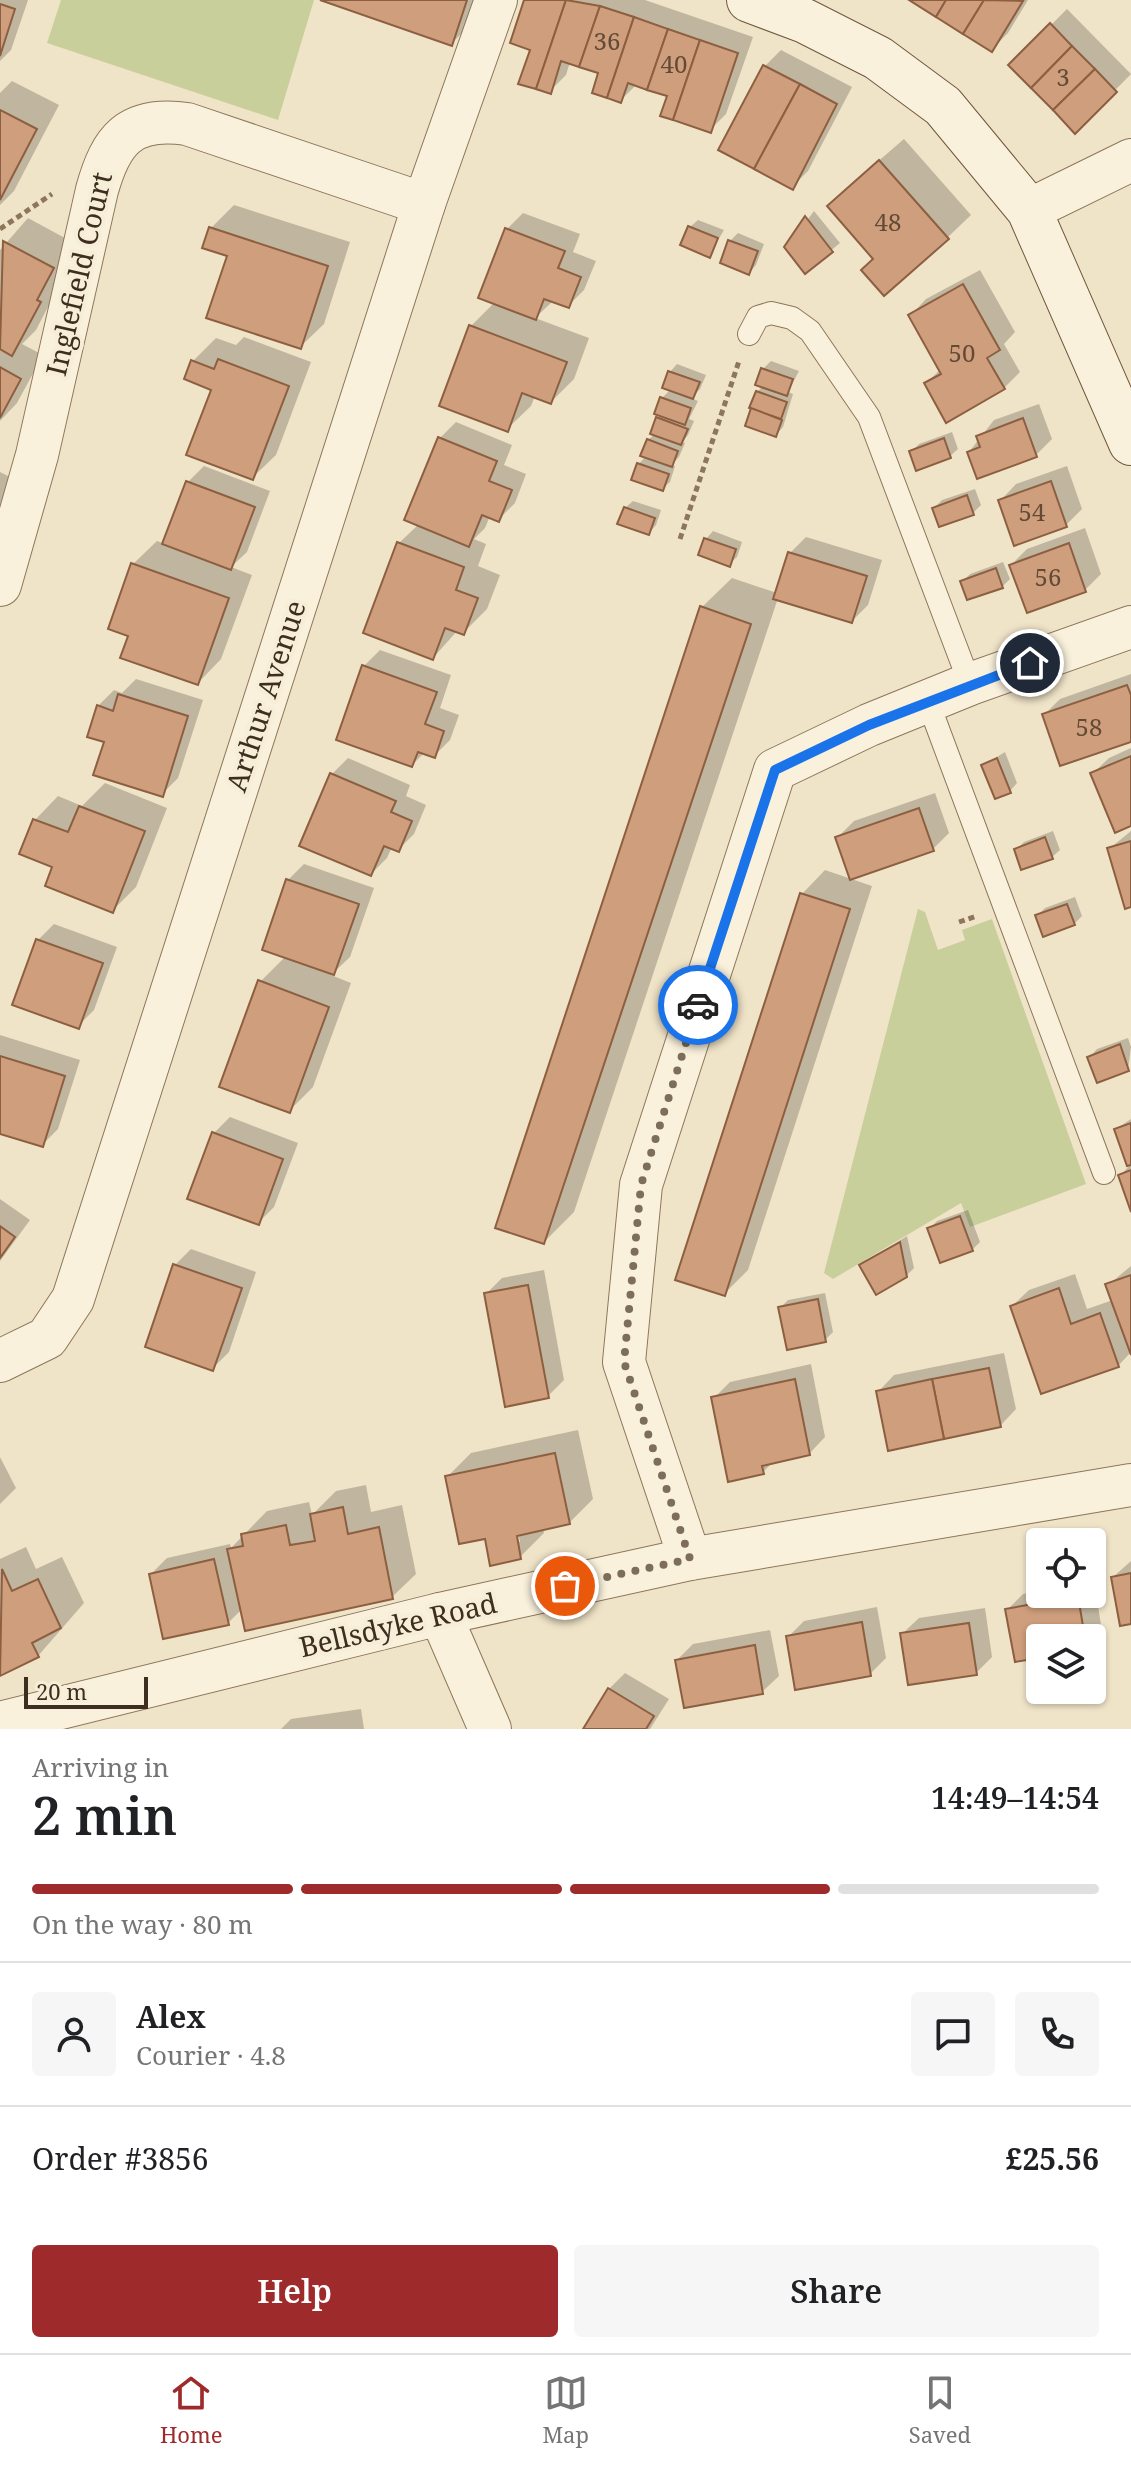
<!DOCTYPE html>
<html lang="en">
<head>
<meta charset="utf-8">
<style>
	:root { --surface:#fff; --page:#f6f6f6; --text:#202124; --muted:#757577; --line:#e0e0e0; --accent:#9e2a2b }
	body { margin:0; font-family:"Noto Serif",serif; background:var(--page); color:var(--text); height:100vh; display:flex; flex-direction:column; font-size:30px; white-space:nowrap }
	* { box-sizing:border-box; margin:0 }
	p { font-size:26px; color:var(--muted) }
	.icon { flex:none; width:44px; height:44px; fill:none; stroke:currentColor; stroke-width:2; stroke-linecap:round; stroke-linejoin:round }
	.map { position:relative; height:1729px; overflow:hidden }
	.sheet { display:flex; flex-direction:column; background:var(--surface); flex:1 }
	.sheet>* { flex:none }
	.fabs { position:absolute; left:1026px; top:1528px; display:grid; gap:16px }
	.fabs a { display:grid; place-items:center; width:80px; height:80px; border-radius:8px; background:var(--surface); box-shadow:0 2px 6px #0004; font-size:40px }
	.scale { position:absolute; left:24px; bottom:20px; width:124px; box-sizing:border-box; padding-left:8px; border:4px solid #3d2e20; border-top:0; font-size:22px; line-height:28px; white-space:nowrap; color:#3d2e20; -webkit-text-stroke:6px #f7eed8; paint-order:stroke }
	.pin { position:absolute; display:grid; place-items:center; width:68px; height:68px; color:#fff; margin:-34px; border:4px solid #fff; border-radius:50%; box-shadow:0 2px 8px #0007 }
	.courier { position:absolute; display:grid; place-items:center; width:80px; height:80px; margin:-40px; border:6px solid #1a73e8; border-radius:50%; background:#fff; color:#222; box-shadow:0 2px 10px #0007 }
	.head em { font-style:normal; font-weight:600 }
	.head div { display:flex; flex-direction:column-reverse }
	.head { display:flex; align-items:center; justify-content:space-between; height:136px; padding:0 32px }
	h1 { font-size:52px; font-weight:600; line-height:60px }
	.bar { display:grid; grid-template-columns:repeat(4,1fr); gap:12px 8px; align-content:center; height:96px; padding:0 32px }
	.bar i { height:10px; border-radius:6px; background:var(--line) }
	.bar .current { background:var(--accent) }
	.bar p { grid-column:span 4 }
	.line { display:flex; align-items:center; gap:20px; padding:0 32px; border-top:2px solid var(--line) }
	.line div { flex:1 }
	.round { display:grid; place-items:center; flex:none; width:84px; height:84px; border-radius:8px; background:var(--page) }
	.action { display:flex; gap:16px; margin-top:auto; padding:16px 32px }
	.action a { flex:1; height:92px; border-radius:8px; background:var(--accent); color:#fff; font-size:32px; font-weight:600; line-height:92px; text-align:center }
	.action a+a { background:var(--page); color:var(--text) }
	.tab-bar { display:flex; justify-content:space-around; align-items:center; height:112px; border-top:2px solid var(--line); background:var(--surface); font-size:22px; color:var(--muted) }
	.tab-bar a { display:grid; justify-items:center; gap:4px }
	.tab-bar .current { color:var(--accent) }
	.map>svg:first-child { display:block }
	.green { fill:#c9cf9b }
	.shadow { fill:#0003; fill-rule:evenodd }
	.building { fill:#cf9f7d; stroke:#8d5f41; stroke-width:2 }
	.lines { fill:none; stroke-linecap:round; stroke-linejoin:round }
	.service-casing { stroke:#8d765c; stroke-width:24 }
	.minor-casing { stroke:#8d765c; stroke-width:44 }
	.secondary-casing { stroke:#6f573f; stroke-width:46 }
	.path { stroke:#8d765c; stroke-width:5; stroke-dasharray:6 4; stroke-linecap:butt }
	.service { stroke:#faf1dc; stroke-width:22 }
	.minor { stroke:#faf1dc; stroke-width:42 }
	.secondary { stroke:#faf1dc; stroke-width:44 }
	.done { stroke:#7c6e5b; stroke-width:8; stroke-dasharray:0 14.4 }
	.route { stroke:#1a73e8; stroke-width:10 }
	.labels { text-anchor:middle; stroke-width:8; stroke-linejoin:round; paint-order:stroke }
	.number-label { font-size:24px; fill:#624a37 }
	.street-label { font-size:28px; fill:#3d2e20; stroke:#f7eed8 }
</style>
</head>
<body>
<div class="map">
<svg width="1131" height="1729" viewBox="0 0 1131 1729">
	<rect width="100%" height="100%" fill="#f0e4c8"/>
	<!-- green -->
	<g class="green">
		<polygon points="61,0 314,0 278,120 47,43"/>
		<polygon points="918,909 925,912 938,950 965,940 962,930 992,919 1086,1184 970,1227 961,1203 833,1279 824,1273"/>
	</g>
	<!-- shadow -->
	<g class="shadow">
		<polygon points="0,0 28,0 11,50 0,61"/>
		<polygon points="482,0 475,20 452,43 322,1"/>
		<polygon points="527,0 645,0 753,37 726,114 710,130 669,95 637,84 621,100 600,72 570,62 566,75 550,91 532,49"/>
		<polygon points="911,0 1028,0 1008,33 992,49"/>
		<polygon points="1067,9 1131,74 1075,131 1011,65"/>
		<polygon points="781,50 852,87 808,171 792,187 765,66"/>
		<polygon points="12,81 59,105 14,191 0,205 0,93"/>
		<polygon points="904,139 971,215 947,238 875,258 853,183"/>
		<polygon points="234,205 350,242 324,324 300,347 211,228"/>
		<polygon points="814,211 840,243 806,271 787,247"/>
		<polygon points="523,213 580,234 573,252 596,261 584,290 568,306 552,302 535,318 589,338 574,379 551,402 535,396 531,406 507,429 471,326 495,302 507,229"/>
		<polygon points="28,218 76,244 63,278 36,330 22,344 43,355 17,403 0,421 0,250"/>
		<polygon points="698,220 724,230 709,255 690,227"/>
		<polygon points="738,233 764,244 756,265 749,273 730,241"/>
		<polygon points="980,270 1015,332 1004,344 1020,372 1004,388 926,383 941,369 910,316 926,299"/>
		<polygon points="244,337 311,362 276,455 252,478 214,389 193,361 216,338 236,345"/>
		<polygon points="771,361 799,371 788,392 793,394 783,427 776,435 747,425 757,392 763,386 763,369"/>
		<polygon points="677,364 706,375 700,389 691,398 698,401 689,419 694,421 688,435 682,442 685,443 679,457 671,465 675,466 670,482 662,489 639,464 646,456 648,440 655,434 661,415 662,398 671,389 670,372"/>
		<polygon points="1039,404 1052,439 1036,455 969,452 994,420"/>
		<polygon points="456,422 512,445 504,465 526,474 515,503 499,519 490,516 485,528 474,539 486,544 478,566 500,575 487,609 464,632 458,630 433,658 399,543 419,524 440,438"/>
		<polygon points="952,432 958,449 950,456 911,452 919,444"/>
		<polygon points="204,466 270,491 247,552 231,567 252,575 221,659 198,683 131,635 133,564 157,541 165,544 188,482"/>
		<polygon points="1067,466 1082,509 1066,525 1000,501 1016,484"/>
		<polygon points="0,472 18,481 0,512"/>
		<polygon points="975,489 981,505 973,513 934,508 942,500"/>
		<polygon points="633,501 661,510 656,525 649,533 625,508"/>
		<polygon points="1085,528 1101,574 1085,590 1028,611 1011,565 1027,549"/>
		<polygon points="713,531 742,542 737,557 729,564 706,539"/>
		<polygon points="806,537 882,560 868,605 852,621 778,598 574,1212 544,1242 702,607 732,578 777,593 790,553"/>
		<polygon points="1003,562 1010,579 1002,587 963,581 970,574"/>
		<polygon points="380,650 451,675 440,708 459,715 450,740 434,756 424,753 412,765 364,666"/>
		<polygon points="1131,674 1131,740 1044,715 1060,699"/>
		<polygon points="136,679 203,700 178,778 162,794 106,741 98,706 114,690 122,693"/>
		<polygon points="1131,748 1131,824 1092,774 1109,758"/>
		<polygon points="1005,752 1017,783 1010,791 984,765"/>
		<polygon points="348,758 410,785 406,796 426,805 414,834 398,850 392,847 387,858 371,874 332,774"/>
		<polygon points="105,783 167,808 136,887 113,910 55,866 35,820 58,796 82,806"/>
		<polygon points="935,793 949,833 933,849 838,837 854,821"/>
		<polygon points="1053,831 1060,850 1052,857 1016,850 1024,842"/>
		<polygon points="1131,831 1131,905 1109,849"/>
		<polygon points="304,864 374,888 350,957 331,975 351,983 313,1087 289,1111 260,982 286,956 288,880"/>
		<polygon points="825,870 872,886 748,1270 725,1293 802,894"/>
		<polygon points="1075,897 1082,916 1074,924 1037,916 1045,908"/>
		<polygon points="54,924 117,947 94,1010 78,1026 38,940"/>
		<polygon points="0,1035 80,1060 58,1129 42,1145 0,1132"/>
		<polygon points="1128,1038 1131,1047 1128,1069 1090,1057 1097,1049"/>
		<polygon points="230,1117 298,1143 274,1207 258,1223 214,1133"/>
		<polygon points="1131,1119 1131,1206 1120,1176 1129,1166 1116,1129"/>
		<polygon points="0,1199 30,1220 0,1261"/>
		<polygon points="968,1210 980,1242 972,1250 930,1228 937,1221"/>
		<polygon points="907,1236 914,1268 906,1276 861,1265"/>
		<polygon points="191,1249 256,1272 229,1352 213,1368 175,1265"/>
		<polygon points="1131,1266 1131,1352 1118,1366 1012,1306 1029,1290 1075,1274 1087,1309 1113,1300 1108,1285"/>
		<polygon points="544,1270 564,1380 548,1396 486,1294 502,1278"/>
		<polygon points="825,1293 833,1332 825,1340 780,1308 788,1300"/>
		<polygon points="1004,1353 1016,1409 1000,1426 878,1392 894,1375"/>
		<polygon points="811,1364 825,1437 809,1454 774,1461 763,1472 714,1398 730,1382"/>
		<path d="M578 1430 593 1499 569 1523 543 1528 544 1533 520 1557 486 1537 447 1477 471 1453ZM517 1526 520 1542H516Z"/>
		<polygon points="0,1457 16,1488 0,1504"/>
		<polygon points="366,1485 371,1512 402,1505 416,1574 392,1597 242,1609 228,1623 151,1574 167,1558 230,1544 231,1548 267,1511 309,1502 312,1515 336,1491"/>
		<polygon points="26,1547 36,1569 62,1557 84,1603 38,1656 0,1674 0,1559"/>
		<polygon points="1131,1561 1131,1622 1113,1577"/>
		<polygon points="1094,1581 1102,1631 1092,1642 1092,1638 1040,1638 1040,1656 1007,1610 1023,1594 1040,1591 1040,1594 1092,1594"/>
		<polygon points="877,1607 886,1658 870,1674 788,1637 804,1621"/>
		<polygon points="985,1608 992,1657 976,1673 902,1634 919,1618"/>
		<polygon points="770,1630 779,1676 762,1692 677,1660 693,1644"/>
		<polygon points="625,1673 669,1699 650,1729 586,1729 609,1689"/>
		<polygon points="361,1709 364,1729 281,1729 291,1719"/>
	</g>
	<!-- building -->
	<g class="building">
		<polygon points="320,0 467,0 452,46"/>
		<polygon points="524,0 566,0 536,89 518,84 530,50 510,43"/>
		<polygon points="566,0 600,6 579,67 561,61 551,94 536,89"/>
		<polygon points="909,0 946,0 936,17"/>
		<polygon points="946,0 984,0 963,34 936,17"/>
		<polygon points="984,0 1023,1 992,52 963,34"/>
		<polygon points="0,4 15,9 0,56"/>
		<polygon points="600,6 634,17 607,98 592,93 598,73 579,67"/>
		<polygon points="634,17 668,29 647,90 628,83 621,103 607,98"/>
		<polygon points="1050,23 1072,46 1031,88 1008,65"/>
		<polygon points="668,29 700,40 673,120 660,116 667,96 647,90"/>
		<polygon points="700,40 738,53 711,133 673,120"/>
		<polygon points="1072,46 1095,69 1053,110 1031,88"/>
		<polygon points="763,65 800,84 754,169 718,150"/>
		<polygon points="1095,69 1117,92 1075,134 1053,110"/>
		<polygon points="800,84 837,104 793,190 754,169"/>
		<polygon points="0,110 37,129 0,200"/>
		<polygon points="879,160 949,239 884,296 861,270 873,259 827,206"/>
		<polygon points="805,216 833,252 805,274 784,247"/>
		<polygon points="688,226 718,238 710,258 680,245"/>
		<polygon points="209,227 328,266 301,349 206,318 227,256 202,248"/>
		<polygon points="505,228 565,251 558,268 581,277 569,308 544,299 536,320 478,298"/>
		<polygon points="728,240 758,251 749,275 720,263"/>
		<polygon points="3,241 54,268 37,300 41,302 12,356 0,349"/>
		<polygon points="963,284 1000,350 987,358 1005,389 946,423 924,383 941,374 908,315"/>
		<polygon points="469,325 567,362 551,404 522,393 508,432 439,406"/>
		<polygon points="218,359 289,386 253,480 186,455 211,390 184,379 191,360 214,369"/>
		<polygon points="0,367 21,379 0,418"/>
		<polygon points="761,368 793,379 787,396 755,385"/>
		<polygon points="668,371 700,382 693,399 662,388"/>
		<polygon points="756,391 787,402 781,419 749,408"/>
		<polygon points="660,397 691,408 685,425 654,414"/>
		<polygon points="751,408 782,420 776,437 745,426"/>
		<polygon points="656,417 688,429 681,445 650,434"/>
		<polygon points="1023,418 1037,457 977,479 967,452 980,447 976,436"/>
		<polygon points="438,437 497,461 489,481 512,490 499,522 482,515 469,547 404,520"/>
		<polygon points="944,438 951,458 916,471 909,451"/>
		<polygon points="647,439 678,451 672,467 640,456"/>
		<polygon points="637,463 669,474 663,491 631,480"/>
		<polygon points="186,481 255,507 231,570 162,544"/>
		<polygon points="1051,481 1067,527 1014,546 998,500"/>
		<polygon points="967,495 974,515 939,527 932,508"/>
		<polygon points="624,507 655,518 649,535 617,524"/>
		<polygon points="704,538 736,549 730,567 698,555"/>
		<polygon points="397,542 464,567 456,590 478,598 464,635 445,628 433,660 363,633"/>
		<polygon points="1069,543 1086,592 1027,613 1009,565"/>
		<polygon points="788,552 867,576 852,623 773,599"/>
		<polygon points="131,563 229,598 198,685 120,658 128,636 108,629"/>
		<polygon points="996,568 1003,588 967,600 960,581"/>
		<polygon points="700,606 751,624 544,1244 495,1228"/>
		<polygon points="362,665 437,692 425,724 444,731 435,758 418,752 412,767 336,740"/>
		<polygon points="1127,685 1131,695 1131,742 1060,766 1042,714"/>
		<polygon points="118,694 188,716 163,797 93,775 104,742 87,737 97,705 113,711"/>
		<polygon points="1131,756 1131,826 1115,833 1090,773"/>
		<polygon points="997,758 1011,793 995,799 981,765"/>
		<polygon points="330,773 396,801 391,812 412,821 399,852 384,846 371,876 299,846"/>
		<polygon points="79,806 145,831 113,913 45,886 52,867 19,854 33,819 68,832"/>
		<polygon points="919,808 934,851 850,880 835,837"/>
		<polygon points="1045,837 1053,859 1021,870 1014,849"/>
		<polygon points="1131,841 1131,907 1125,909 1107,848"/>
		<polygon points="286,879 359,904 334,975 262,950"/>
		<polygon points="800,893 850,909 725,1296 675,1280"/>
		<polygon points="1067,904 1075,925 1043,937 1035,915"/>
		<polygon points="36,939 103,963 79,1029 12,1005"/>
		<polygon points="258,980 329,1007 290,1113 219,1087"/>
		<polygon points="1120,1044 1129,1071 1097,1083 1087,1057"/>
		<polygon points="0,1056 65,1076 43,1147 0,1134"/>
		<polygon points="1131,1123 1131,1165 1127,1166 1114,1129"/>
		<polygon points="212,1132 283,1159 259,1225 187,1199"/>
		<polygon points="1131,1170 1131,1212 1118,1175"/>
		<polygon points="960,1216 973,1251 940,1263 927,1228"/>
		<polygon points="0,1226 15,1237 0,1258"/>
		<polygon points="900,1242 907,1277 876,1295 859,1265"/>
		<polygon points="173,1264 242,1288 213,1371 145,1347"/>
		<polygon points="1131,1275 1131,1355 1105,1284"/>
		<polygon points="528,1285 549,1398 505,1407 484,1293"/>
		<polygon points="1059,1288 1071,1324 1100,1313 1119,1367 1041,1394 1010,1306"/>
		<polygon points="818,1299 826,1342 787,1350 778,1307"/>
		<polygon points="989,1368 1001,1427 944,1439 932,1379"/>
		<polygon points="795,1379 810,1455 762,1466 764,1474 728,1482 711,1397"/>
		<polygon points="932,1379 944,1439 888,1451 876,1391"/>
		<polygon points="555,1453 570,1524 517,1536 521,1559 490,1566 485,1539 459,1544 445,1476"/>
		<polygon points="343,1507 348,1534 379,1527 393,1599 245,1631 227,1549 243,1546 241,1534 286,1525 290,1545 315,1541 310,1514"/>
		<polygon points="214,1559 229,1625 163,1639 149,1574"/>
		<polygon points="2,1569 12,1591 38,1579 61,1628 32,1643 39,1657 0,1676"/>
		<polygon points="1131,1573 1131,1624 1120,1626 1111,1577"/>
		<polygon points="1078,1596 1085,1638 1040,1638 1040,1658 1015,1662 1005,1609"/>
		<polygon points="862,1622 871,1676 795,1690 786,1636"/>
		<polygon points="969,1623 977,1675 908,1685 900,1633"/>
		<polygon points="755,1645 763,1694 684,1708 675,1660"/>
		<polygon points="608,1688 654,1716 646,1729 583,1729"/>
	</g>
	<g class="lines">
		<defs>
			<g id="service">
				<polyline points="749,334 758,317 771,313 792,318 810,331 869,417 970,684"/>
				<polyline points="928,702 1104,1173"/>
			</g>
			<g id="minor">
				<polyline points="1029,210 1131,160"/>
				<path d="M0 585 37 455 97 190C111 140 129 116 187 124L424 204"/>
				<polyline points="0,1361 47,1338 73,1299 424,204 496,0"/>
				<polyline points="690,1559 624,1362 641,1185 775,770 869,725 970,684 1131,627"/>
				<polyline points="440,1614 490,1729"/>
				<polyline points="0,1723 440,1614 690,1559 1131,1485"/>
			</g>
			<polyline id="secondary" points="749,0 805,21 878,58 943,106 1029,210 1131,443"/>
		</defs>
		<!-- service casing -->
		<use href="#service" class="service-casing"/>
		<!-- minor casing -->
		<use href="#minor" class="minor-casing"/>
		<!-- secondary casing -->
		<use href="#secondary" class="secondary-casing"/>
		<!-- path -->
		<g class="path">
			<polyline points="0,229 52,194"/>
			<polyline points="680,539 739,361"/>
			<polyline points="959,922 977,916"/>
		</g>
		<!-- service -->
		<use href="#service" class="service"/>
		<!-- minor -->
		<use href="#minor" class="minor"/>
		<!-- secondary -->
		<use href="#secondary" class="secondary"/>
	</g>
	<g class="lines">
		<!-- done -->
		<polyline class="done" points="565,1586 690,1559 624,1362 641,1185 698,1005"/>
		<!-- route -->
		<polyline class="route" points="698,1005 775,770 869,725 1030,663"/>
	</g>
	<g class="labels">
		<!-- number labels -->
		<g class="number-label">
			<text x="607" y="50">36</text>
			<text x="674" y="73">40</text>
			<text x="1063" y="86">3</text>
			<text x="888" y="231">48</text>
			<text x="962" y="362">50</text>
			<text x="1032" y="521">54</text>
			<text x="1048" y="586">56</text>
			<text x="1089" y="736">58</text>
		</g>
		<!-- street labels -->
		<g class="street-label">
			<text transform="translate(79 274) rotate(-77)" y="10">Inglefield Court</text>
			<text transform="translate(266 696) rotate(-72)" y="10">Arthur Avenue</text>
			<text transform="translate(398 1625) rotate(-13)" y="10">Bellsdyke Road</text>
		</g>
	</g>
</svg>
<div class="fabs">
<a><svg class="icon" aria-label="locate" viewBox="0 0 24 24"><circle cx="12" cy="12" r="6"/><path d="M12 2v4M12 18v4M2 12h4M18 12h4"/></svg></a>
<a><svg class="icon" aria-label="layers" viewBox="0 0 24 24"><path d="M12 4l9 5-9 5-9-5zM3 14l9 5 9-5"/></svg></a>
</div>
<div class="scale">20 m</div>
<div class="pin" style="left:565px;top:1586px;background:#ea580c"><svg class="icon" aria-label="bag" viewBox="0 0 24 24"><path d="M5 8h14l-1 12H6zM9 8a3 3 0 0 1 6 0"/></svg></div>
<div class="pin" style="left:1030px;top:663px;background:#1f2937"><svg class="icon" aria-label="home" viewBox="0 0 24 24"><path d="M3 11l9-7 9 7M6 9v11h12V9"/></svg></div>
<div class="courier" style="left:698px;top:1005px"><svg class="icon" aria-label="car" viewBox="0 0 24 24"><path d="M5 17H2v-5l4-1 3-4h7l3 4 3 1v5h-3M9 17h6M6 11h13"/><circle cx="7" cy="17" r="2"/><circle cx="17" cy="17" r="2"/></svg></div>
</div>
<section class="sheet">
<div class="head"><div><h1>2 min</h1><p>Arriving in</p></div><em>14:49–14:54</em></div>
<div class="bar"><i class="current"></i><i class="current"></i><i class="current"></i><i></i><p>On the way · 80 m</p></div>
<div class="line" style="height:144px"><a class="round"><svg class="icon" aria-label="person" viewBox="0 0 24 24"><circle cx="12" cy="8" r="4"/><path d="M4 21q1-7 8-7t8 7"/></svg></a><div><b>Alex</b><p>Courier · 4.8</p></div><a class="round"><svg class="icon" aria-label="chat" viewBox="0 0 24 24"><path d="M4 5h16v11H9l-5 4z"/></svg></a><a class="round"><svg class="icon" aria-label="phone" viewBox="0 0 24 24"><path d="M5 4h4l2 5-3 2q2 4 5 5l2-3 5 2v4C11 20 4 13 5 4z"/></svg></a></div>
<div class="line" style="height:104px"><div>Order #3856</div><b>£25.56</b></div>
<div class="action"><a>Help</a><a>Share</a></div>
</section>
<nav class="tab-bar">
<a class="current"><svg class="icon" aria-label="home" viewBox="0 0 24 24"><path d="M3 11l9-7 9 7M6 9v11h12V9"/></svg>Home</a>
<a><svg class="icon" aria-label="map" viewBox="0 0 24 24"><path d="M3 6l6-2 6 2 6-2v14l-6 2-6-2-6 2zM9 4v14M15 6v14"/></svg>Map</a>
<a><svg class="icon" aria-label="saved" viewBox="0 0 24 24"><path d="M7 4h10v16l-5-4-5 4z"/></svg>Saved</a>
</nav>
</body>
</html>
